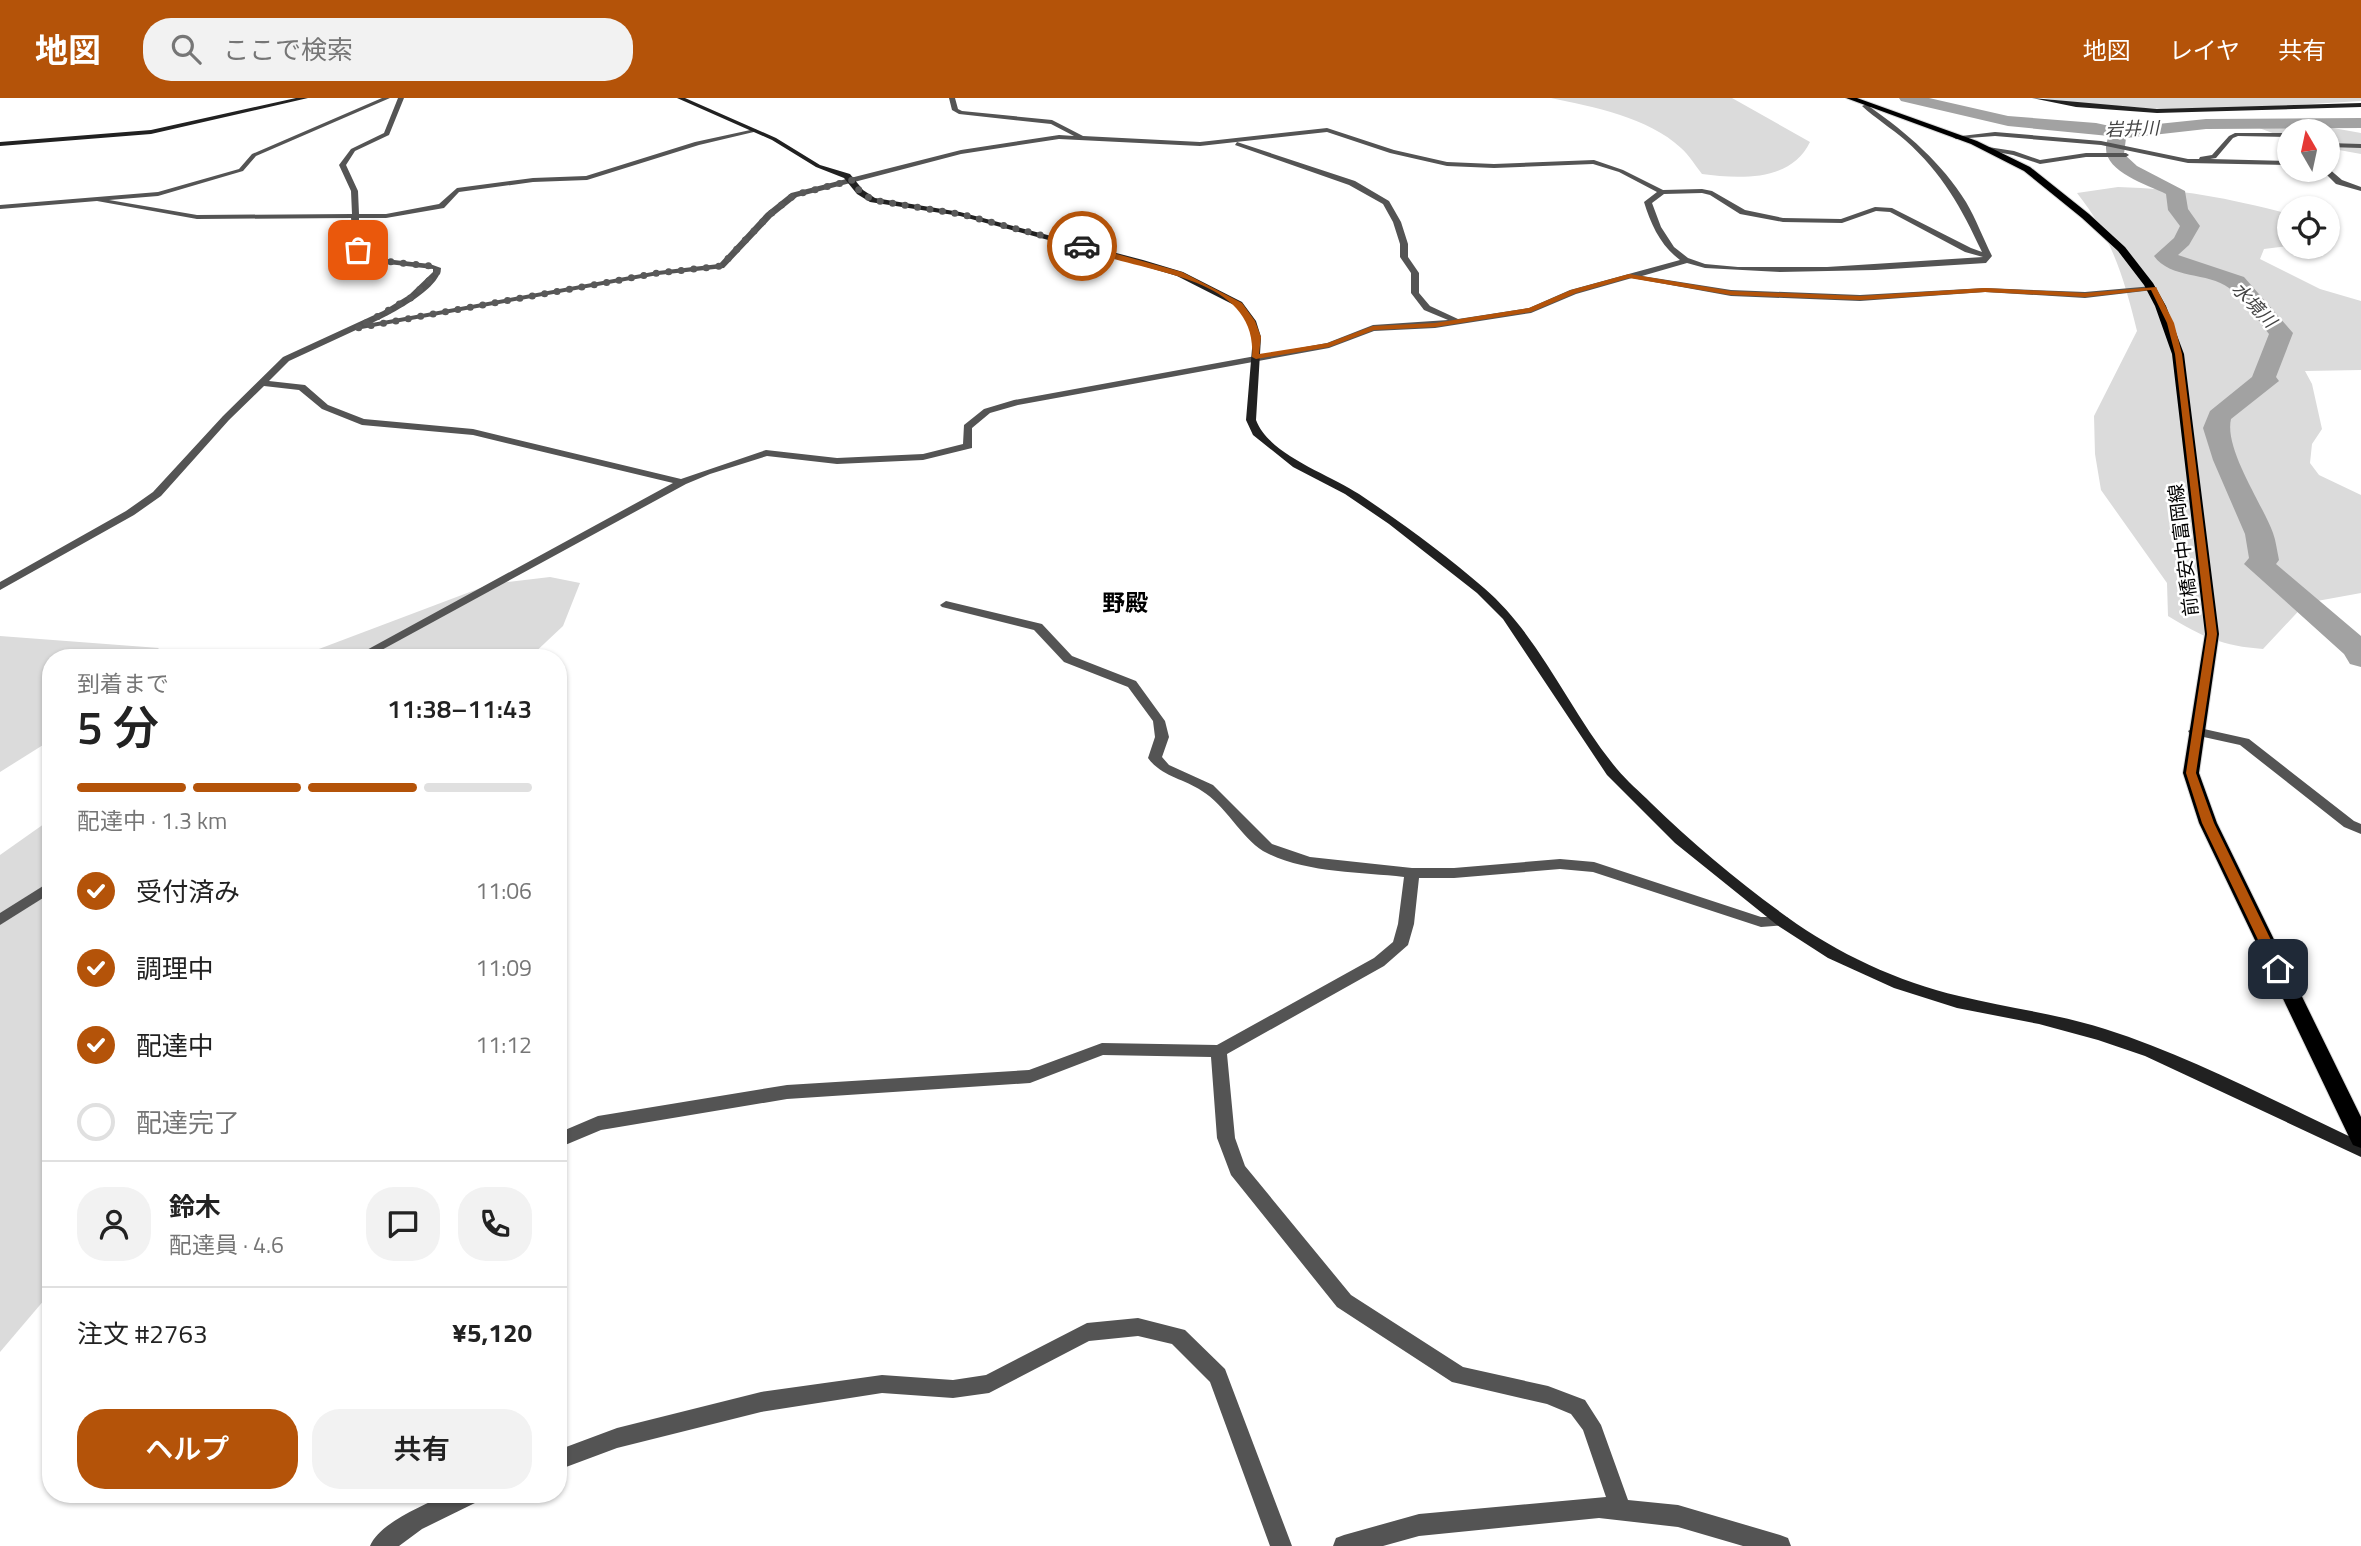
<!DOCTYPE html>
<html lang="ja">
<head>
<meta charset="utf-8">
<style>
	:root { --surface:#fff; --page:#f2f2f2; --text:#222; --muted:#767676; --line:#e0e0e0; --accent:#b45309 }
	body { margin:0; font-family:"Titillium Web","Noto Sans JP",sans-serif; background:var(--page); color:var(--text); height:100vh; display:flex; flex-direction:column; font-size:26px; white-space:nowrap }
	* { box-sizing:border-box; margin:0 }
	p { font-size:23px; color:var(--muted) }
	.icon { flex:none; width:38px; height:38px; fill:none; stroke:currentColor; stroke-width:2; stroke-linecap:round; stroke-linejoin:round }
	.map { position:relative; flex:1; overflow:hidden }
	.drawer { position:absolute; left:42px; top:551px; width:525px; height:854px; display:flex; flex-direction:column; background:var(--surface); border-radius:28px; box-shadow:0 2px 5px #0004 }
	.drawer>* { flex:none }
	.needle { width:46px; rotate:351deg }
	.controls { position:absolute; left:2277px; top:21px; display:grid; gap:14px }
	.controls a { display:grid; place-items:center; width:63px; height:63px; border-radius:50%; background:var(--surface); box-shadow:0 2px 5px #0004; font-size:35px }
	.pin { position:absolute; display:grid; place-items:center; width:60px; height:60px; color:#fff; margin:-30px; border-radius:14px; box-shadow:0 4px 10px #0006 }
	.courier { position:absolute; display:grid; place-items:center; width:70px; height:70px; margin:-35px; border:5px solid #b45309; border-radius:50%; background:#fff; color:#222; box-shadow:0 2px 9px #0007 }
	.head em { font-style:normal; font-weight:600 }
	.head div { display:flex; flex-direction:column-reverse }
	.head { display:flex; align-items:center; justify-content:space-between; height:119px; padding:0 35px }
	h1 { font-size:46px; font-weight:600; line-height:52px }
	.bar { display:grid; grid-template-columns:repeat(4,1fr); gap:10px 7px; align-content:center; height:84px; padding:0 35px }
	.bar i { height:9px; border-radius:5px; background:var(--line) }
	.bar .active { background:var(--accent) }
	.bar p { grid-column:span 4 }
	.line { display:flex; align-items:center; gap:18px; padding:0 35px; border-top:2px solid var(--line) }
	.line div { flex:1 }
	.round { display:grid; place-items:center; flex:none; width:74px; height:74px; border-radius:28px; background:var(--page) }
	ol { padding:0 35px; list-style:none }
	li { display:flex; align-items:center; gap:21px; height:77px }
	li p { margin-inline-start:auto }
	li .icon { padding:7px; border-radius:50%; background:var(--accent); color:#fff; stroke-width:4 }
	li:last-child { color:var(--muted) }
	li i { width:38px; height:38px; border:4px solid var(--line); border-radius:50% }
	.action { display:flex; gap:14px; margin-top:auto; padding:14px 35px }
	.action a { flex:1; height:80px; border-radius:28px; background:var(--accent); color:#fff; font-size:28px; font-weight:600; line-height:80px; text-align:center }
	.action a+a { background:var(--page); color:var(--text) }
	header { display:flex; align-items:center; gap:42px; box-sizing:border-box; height:98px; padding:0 35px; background:var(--accent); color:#fff }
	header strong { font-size:33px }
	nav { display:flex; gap:38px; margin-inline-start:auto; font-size:24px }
	.search { width:490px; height:63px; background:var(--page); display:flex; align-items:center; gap:18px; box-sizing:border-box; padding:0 24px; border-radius:28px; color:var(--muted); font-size:26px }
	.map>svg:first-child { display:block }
	.green { fill:#dbdbdb }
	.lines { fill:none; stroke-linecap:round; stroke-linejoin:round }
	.river { fill:#a2a2a2; fill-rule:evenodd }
	.primary-casing { stroke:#dbdbdb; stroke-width:2 }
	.street { fill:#545454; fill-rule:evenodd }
	.secondary { fill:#212121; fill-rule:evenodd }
	.primary { fill:#000; fill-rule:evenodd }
	.route { fill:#b45309 }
	.done { stroke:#595959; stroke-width:7; stroke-dasharray:0 12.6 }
	.labels { text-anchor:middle; stroke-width:5; stroke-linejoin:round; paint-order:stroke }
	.far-water-label { font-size:18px; font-style:italic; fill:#434343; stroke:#fff }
	.street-label { font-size:19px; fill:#000; stroke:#fff }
	.quarter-label { font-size:23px; font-weight:bold; fill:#000; stroke:#fff }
</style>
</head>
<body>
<header>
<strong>地図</strong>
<div class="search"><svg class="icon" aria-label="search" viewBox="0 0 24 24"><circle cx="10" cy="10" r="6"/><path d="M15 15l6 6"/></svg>ここで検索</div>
<nav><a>地図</a><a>レイヤ</a><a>共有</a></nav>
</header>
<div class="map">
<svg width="2361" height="1448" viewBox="0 0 2361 1448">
	<rect width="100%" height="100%" fill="#fff"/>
	<!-- green -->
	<g class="green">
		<path d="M1551 0H1732L1810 44C1791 84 1739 81 1702 76 1695 67 1689 57 1681 50 1648 19 1593 9 1551 0Z"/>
		<polygon points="2042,0 2361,0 2361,3 2193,13 2080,6"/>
		<polygon points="2248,21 2294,23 2361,35 2361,56 2328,50 2328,33 2289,33 2289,41 2251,27"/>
		<path d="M2118 89C2181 91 2228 100 2289 116V148L2264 151 2260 161 2320 191 2361 203V272L2305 273 2312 286 2322 331 2312 346 2310 365 2319 377 2361 397V495L2306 505 2263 551C2223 548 2202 539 2168 518L2167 485 2101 392 2095 356 2094 318 2137 233C2124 180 2112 139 2077 95Z"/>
		<polygon points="550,479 580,485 563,528 529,560 295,560 491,486"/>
		<polygon points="0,538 159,550 148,560 51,560 51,642 0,674"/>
		<polygon points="51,721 51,1194 0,1254 0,757"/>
	</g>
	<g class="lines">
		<!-- river -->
		<path class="river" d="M1899 0H1929L2008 18 2096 25 2119 30 2206 21 2361 20V30L2206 31 2126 40 2124 56 2137 68 2185 93 2188 111 2200 128 2189 147 2178 157 2244 179 2293 235 2276 279 2279 283 2231 321C2224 351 2262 405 2273 435 2276 443 2277 453 2279 462L2276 466 2361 538V569L2350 566 2344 556 2244 466 2249 460 2245 436 2213 362 2203 330 2210 313 2252 279 2269 236C2257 221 2244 201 2229 190 2208 174 2170 181 2154 158L2174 140 2180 128 2168 112 2166 96C2144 85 2093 71 2109 38L2008 28 1901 3Z"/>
		<defs>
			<polygon id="primary" points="1846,0 1857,0 1977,43 2030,69 2089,116 2125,149 2153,185 2166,208 2184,256 2219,536 2199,675 2217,725 2361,1019 2361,1050 2353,1047 2350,1041 2199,725 2183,675 2205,536 2172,256 2155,208 2144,187 2118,153 2082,120 2024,73 1971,46"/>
		</defs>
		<!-- primary casing -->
		<use href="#primary" class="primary-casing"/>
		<!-- street -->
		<g class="street">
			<path d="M382 0H390L256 58 243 73 158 98 109 102 197 117 352 116 351 93 339 67 351 51 384 35 398 0H404L389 37 355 53 346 67 358 93 359 116H386L439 106 457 90 533 80 586 78 695 44 755 31 758 33 699 47 587 82 533 84 459 94 444 110 386 120H359V138L367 159 430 166 441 170C440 191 390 217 372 225L658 173 719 166 766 115 791 95 961 52 1059 37 1074 38 1051 26 959 16 952 12 949 0H955L958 11 962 13 1052 22 1083 38 1200 44 1327 30 1394 52 1447 64 1494 66 1594 62 1623 72 1663 92 1702 91 1712 93 1745 112 1783 120 1841 121 1875 109 1892 110 1971 150 1982 154C1961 109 1943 76 1905 42 1891 30 1875 20 1862 8L1869 5 1872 7 1870 9C1907 35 1942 65 1966 104 1976 121 1983 140 1992 158L1986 165 1875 172 1780 174 1705 170 1687 165 1642 178 1731 192 1860 197 1985 190 2085 194 2153 188 2157 190 2153 192 2085 200 1985 194 1860 203 1731 198 1632 180 1576 196 1531 215 1435 230 1374 233 1329 250 1018 307 990 315 972 330V350L923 362 837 366 767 358 710 376 686 386 367 560H352L673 385 473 337 362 327 322 311 299 292 264 288 229 322 161 398 134 417 0 492V484L126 413 153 394 223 318 283 259 383 213 409 197 433 174V171L361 163 354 149 351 120 197 121 97 103 0 111V107L158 94 239 71 252 56ZM1327 34 1390 55 1447 68 1494 70 1593 66 1619 74 1657 94 1644 104C1651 127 1661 148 1680 162L1570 192 1529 210 1458 221 1430 208 1419 195V175L1408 159V146L1401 124 1389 103 1355 83 1237 44 1235 47 1349 87 1383 106 1393 124 1400 146V159L1411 175V195L1424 212 1448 222 1373 227 1327 245 1014 302 984 311 964 327 963 346 923 356 837 360 766 352 681 381 473 331 364 321 328 307 305 287 269 283 289 263 356 232 658 177 724 170 772 119 797 99 961 56 1059 41 1200 48ZM1702 95 1710 97 1740 116 1783 124 1842 125 1876 113 1890 114 1965 154 1983 159 1827 169H1738L1705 166 1688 160 1674 149 1661 129 1652 105 1664 96Z"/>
			<polygon points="1995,34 2101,43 2188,61 2199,61 2200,59 2212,57 2229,38 2235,35 2289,35 2289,39 2238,38 2233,40 2216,60 2210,61 2289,63 2289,67 2188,65 2101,47 1995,38 1956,41 1953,39"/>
			<polygon points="2328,45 2361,46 2361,50 2328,49"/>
			<polygon points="1988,49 2014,53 2040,62 2086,55 2126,55 2129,57 2126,59 2086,59 2040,66 2013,57 1986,52"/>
			<polygon points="2328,70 2342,82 2361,89 2361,93 2336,86 2322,72"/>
			<path d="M946 503 1042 526 1072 558 1136 583 1165 623 1169 639 1162 659 1169 667 1213 687 1272 746 1310 759 1412 770H1454L1560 761 1594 764 1761 819H1787L1790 823 1787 827 1761 829 1593 774 1560 771 1454 780H1419L1414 826 1408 847 1384 868 1227 956 1235 1040 1245 1068 1351 1197 1463 1269 1548 1288 1585 1302 1601 1327 1628 1402 1678 1407 1780 1437 1788 1440 1791 1448H1743L1678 1429 1599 1420 1419 1438 1383 1448H1333L1336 1440 1344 1437 1419 1416 1606 1399 1583 1332 1571 1316 1547 1306 1452 1284 1337 1209 1231 1077 1217 1040 1211 959 1103 957 1030 985 787 1001 601 1032 558 1050V1035L598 1018 787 987 1029 972 1102 945 1217 947 1374 860 1393 844 1398 826 1404 779C1360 774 1302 775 1263 753 1242 740 1224 706 1202 693 1183 680 1162 679 1148 660L1155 639 1153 623 1128 589 1064 564 1034 532 942 509 940 507Z"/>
			<polygon points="2195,629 2249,641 2354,723 2361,726 2361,736 2344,729 2240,647 2190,636 2188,633"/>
			<polygon points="51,783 51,795 0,827 0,815"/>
			<polygon points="1138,1220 1185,1232 1225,1271 1292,1448 1270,1448 1210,1284 1172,1246 1138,1238 1089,1243 989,1295 953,1300 882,1295 761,1314 617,1350 558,1372 558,1352 617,1330 761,1294 882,1277 953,1282 986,1277 1087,1225"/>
			<path d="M447 1396H482L479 1403 422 1431 399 1448H370C380 1424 425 1407 447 1396Z"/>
		</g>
		<!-- secondary -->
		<g class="secondary">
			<polygon points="296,0 308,0 151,36 0,48 0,44 151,32"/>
			<path d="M677 0H685L776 40 820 67 850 76 863 92 875 100 960 114 1143 162 1183 174 1242 204 1256 223 1261 239 1256 322C1269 357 1329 376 1359 396 1402 425 1445 456 1484 490 1541 539 1570 615 1617 671 1627 683 1640 694 1651 705 1693 746 1739 784 1787 819 1837 855 1898 884 1959 898 2008 910 2058 916 2105 931 2193 959 2278 1005 2361 1044V1059L2145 958 2098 942 2039 926 1957 910 1894 890 1828 860 1777 827 1675 745 1607 677 1503 521 1477 495 1389 426 1345 396 1293 369 1253 337 1246 322 1253 239 1248 223 1236 208 1177 178 1137 166 960 118 870 104 857 96 844 80 816 69 772 42Z"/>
			<polygon points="2032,0 2157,11 2361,5 2361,9 2157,15 2076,9"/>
		</g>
		<!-- primary -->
		<use href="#primary" class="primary"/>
	</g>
	<!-- route -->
	<path class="route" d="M1084 147 1182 174 1242 205 1255 223 1261 239 1259 256 1328 245 1373 228 1435 225 1529 210 1571 192 1629 176 1731 193 1860 198 1985 190 2085 195 2156 189 2174 225 2182 256 2217 536 2196 675 2214 725 2285 871 2283 874H2274L2272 871 2202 725 2186 675 2207 536 2175 256 2167 225 2151 192 2085 199 1985 194 1860 202 1731 197 1629 180 1576 195 1531 214 1435 229 1374 232 1329 249 1256 261 1252 259C1259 173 1133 176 1078 148Z"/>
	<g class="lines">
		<!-- done -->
		<polyline class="done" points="358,152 364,161 430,168 437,170 437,175 412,199 357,230 658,175 721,168 769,117 794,97 853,82 860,94 873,102 960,116 1082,148"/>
	</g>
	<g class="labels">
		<!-- far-water labels -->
		<g class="far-water-label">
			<text transform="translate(2132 31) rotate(-2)" y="6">岩井川</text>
			<text transform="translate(2254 207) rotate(46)" y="6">水境川</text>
		</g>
		<!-- street labels -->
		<g class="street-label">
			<text transform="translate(2183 452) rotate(-97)" y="7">前橋安中富岡線</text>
		</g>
		<!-- quarter labels -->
		<g class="quarter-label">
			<text x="1125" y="513">野殿</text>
		</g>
	</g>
</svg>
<div class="controls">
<a><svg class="needle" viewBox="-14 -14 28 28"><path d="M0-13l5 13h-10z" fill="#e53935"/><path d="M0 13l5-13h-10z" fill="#767676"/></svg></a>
<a><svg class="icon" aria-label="locate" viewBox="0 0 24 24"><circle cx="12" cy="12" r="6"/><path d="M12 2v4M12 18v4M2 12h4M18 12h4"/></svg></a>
</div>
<div class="pin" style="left:358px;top:152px;background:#ea580c"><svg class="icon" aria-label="bag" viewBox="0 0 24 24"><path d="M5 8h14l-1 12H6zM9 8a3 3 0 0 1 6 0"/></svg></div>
<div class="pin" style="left:2278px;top:871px;background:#1f2937"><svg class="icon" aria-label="home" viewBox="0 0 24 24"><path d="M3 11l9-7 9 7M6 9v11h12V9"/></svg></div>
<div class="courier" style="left:1082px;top:148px"><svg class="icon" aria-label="car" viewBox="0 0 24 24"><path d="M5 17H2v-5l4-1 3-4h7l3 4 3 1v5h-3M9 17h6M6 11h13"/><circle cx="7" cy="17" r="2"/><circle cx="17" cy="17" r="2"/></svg></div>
<section class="drawer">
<div class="head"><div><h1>5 分</h1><p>到着まで</p></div><em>11:38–11:43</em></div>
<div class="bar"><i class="active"></i><i class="active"></i><i class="active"></i><i></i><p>配達中 · 1.3 km</p></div>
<ol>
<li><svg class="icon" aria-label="check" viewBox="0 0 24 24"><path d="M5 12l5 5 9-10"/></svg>受付済み<p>11:06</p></li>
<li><svg class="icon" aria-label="check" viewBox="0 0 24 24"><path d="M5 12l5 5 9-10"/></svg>調理中<p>11:09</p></li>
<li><svg class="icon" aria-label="check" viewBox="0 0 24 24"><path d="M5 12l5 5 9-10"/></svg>配達中<p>11:12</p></li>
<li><i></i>配達完了</li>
</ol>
<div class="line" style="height:126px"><a class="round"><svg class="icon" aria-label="person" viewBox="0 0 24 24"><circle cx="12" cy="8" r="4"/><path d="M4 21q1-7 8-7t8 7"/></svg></a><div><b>鈴木</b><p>配達員 · 4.6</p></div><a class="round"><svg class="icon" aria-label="chat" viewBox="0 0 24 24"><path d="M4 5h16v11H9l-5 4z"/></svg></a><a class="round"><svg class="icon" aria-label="phone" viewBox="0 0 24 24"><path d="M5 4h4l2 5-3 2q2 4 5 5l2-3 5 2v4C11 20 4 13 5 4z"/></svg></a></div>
<div class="line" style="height:91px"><div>注文 #2763</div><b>¥5,120</b></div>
<div class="action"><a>ヘルプ</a><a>共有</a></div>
</section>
</div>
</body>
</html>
